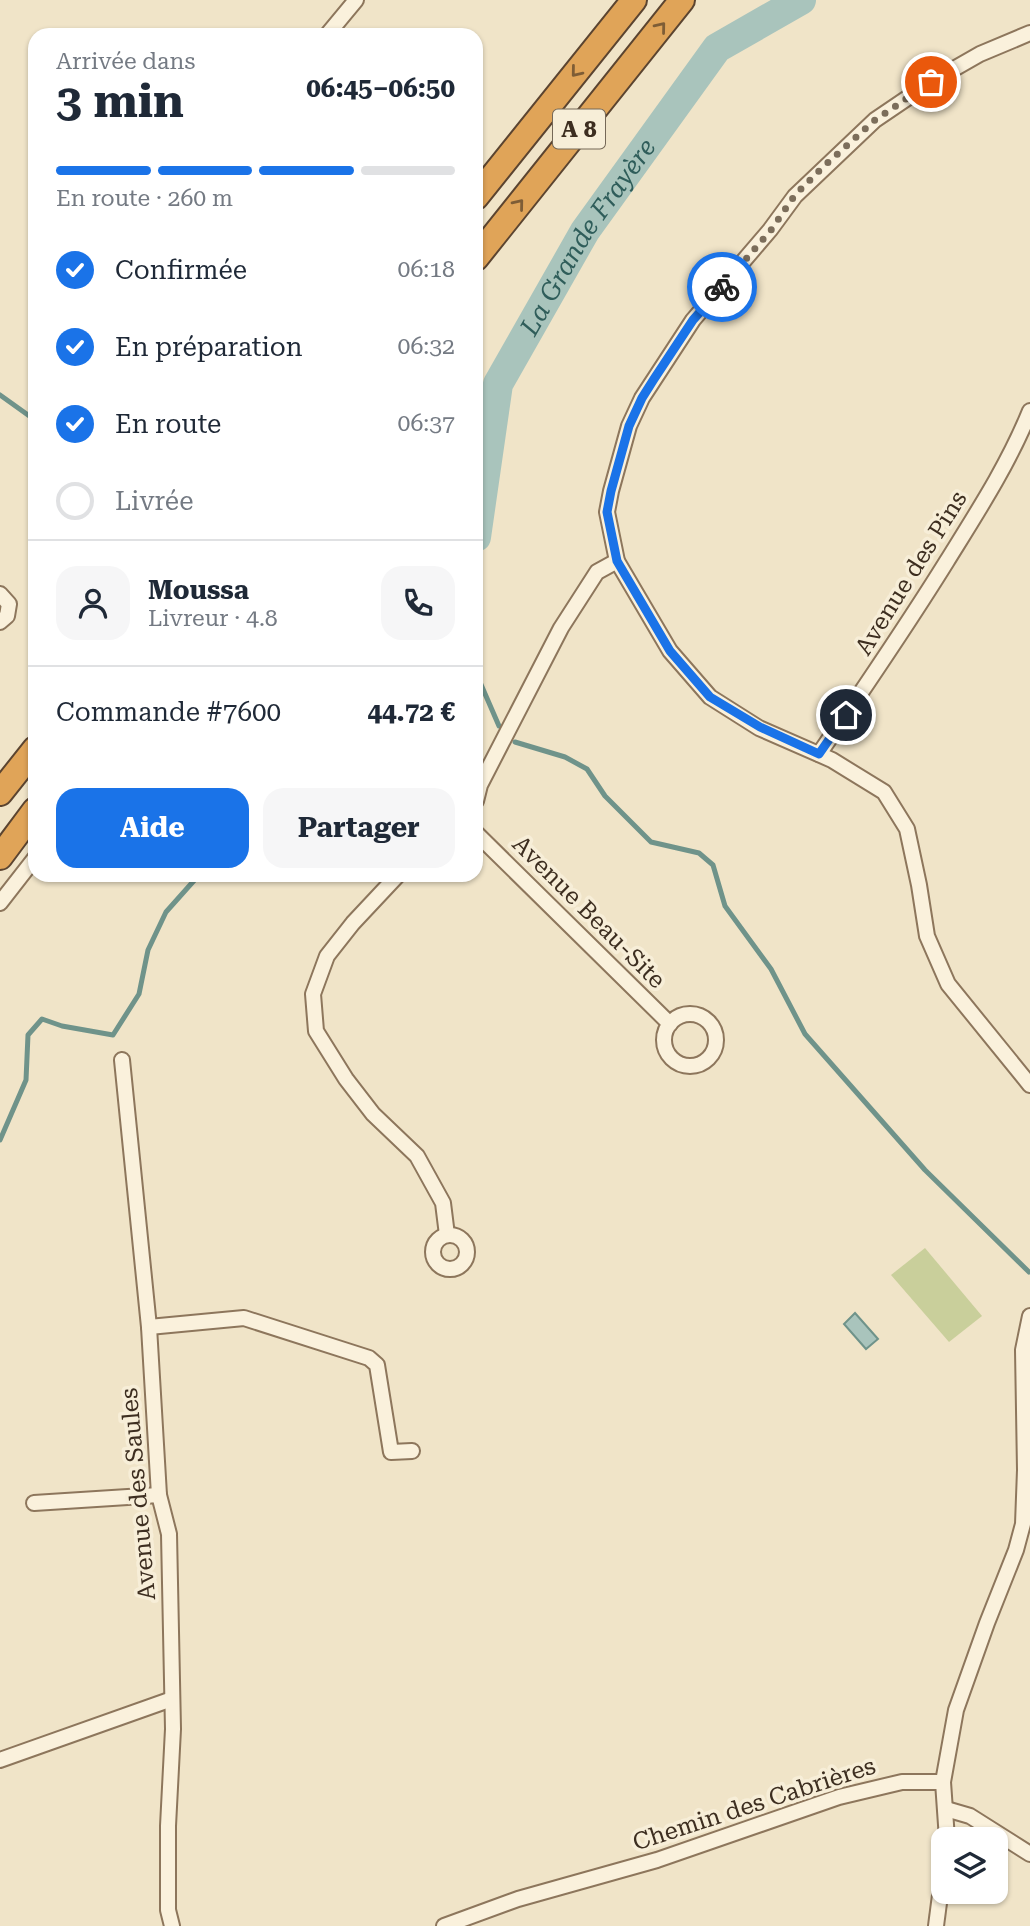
<!DOCTYPE html>
<html lang="fr">
<head>
<meta charset="utf-8">
<style>
	:root { --surface:#fff; --page:#f6f6f7; --text:#1f2937; --muted:#747a83; --line:#e0e1e3; --accent:#1a73e8 }
	body { margin:0; font-family:"Roboto Serif",serif; background:var(--page); color:var(--text); height:100vh; display:flex; flex-direction:column; font-size:26px; white-space:nowrap }
	* { box-sizing:border-box; margin:0 }
	p { font-size:23px; color:var(--muted) }
	.icon { flex:none; width:38px; height:38px; fill:none; stroke:currentColor; stroke-width:2; stroke-linecap:round; stroke-linejoin:round }
	.map { position:relative; flex:1; overflow:hidden }
	.drawer { position:absolute; left:28px; top:28px; width:455px; height:854px; display:flex; flex-direction:column; background:var(--surface); border-radius:21px; box-shadow:0 2px 5px #0004 }
	.drawer>* { flex:none }
	.fabs { position:absolute; left:931px; top:1827px; display:grid; gap:14px }
	.fabs a { display:grid; place-items:center; width:77px; height:77px; border-radius:14px; background:var(--surface); box-shadow:0 2px 5px #0004; font-size:35px }
	.pin { position:absolute; display:grid; place-items:center; width:60px; height:60px; color:#fff; margin:-30px; border:4px solid #fff; border-radius:50%; box-shadow:0 2px 7px #0007 }
	.courier { position:absolute; display:grid; place-items:center; width:70px; height:70px; margin:-35px; border:5px solid #1a73e8; border-radius:50%; background:#fff; color:#222; box-shadow:0 2px 9px #0007 }
	.headline em { font-style:normal; font-weight:700 }
	.headline div { display:flex; flex-direction:column-reverse }
	.headline { display:flex; align-items:center; justify-content:space-between; height:119px; padding:0 28px }
	h1 { font-size:46px; font-weight:700; line-height:52px }
	.bar { display:grid; grid-template-columns:repeat(4,1fr); gap:10px 7px; align-content:center; height:84px; padding:0 28px }
	.bar i { height:9px; border-radius:5px; background:var(--line) }
	.bar .on { background:var(--accent) }
	.bar p { grid-column:span 4 }
	.line { display:flex; align-items:center; gap:18px; padding:0 28px; border-top:2px solid var(--line) }
	.line div { flex:1 }
	.round { display:grid; place-items:center; flex:none; width:74px; height:74px; border-radius:21px; background:var(--page) }
	ol { padding:0 28px; list-style:none }
	li { display:flex; align-items:center; gap:21px; height:77px }
	li p { margin-inline-start:auto }
	li .icon { padding:7px; border-radius:50%; background:var(--accent); color:#fff; stroke-width:4 }
	li:last-child { color:var(--muted) }
	li i { width:38px; height:38px; border:4px solid var(--line); border-radius:50% }
	.cta { display:flex; gap:14px; margin-top:auto; padding:14px 28px }
	.cta a { flex:1; height:80px; border-radius:21px; background:var(--accent); color:#fff; font-size:28px; font-weight:700; line-height:80px; text-align:center }
	.cta a+a { background:var(--page); color:var(--text) }
	.map>svg:first-child { display:block }
	.green { fill:#c9cf9b }
	.water { fill:#a9c4bc; stroke:#6f938a; stroke-width:2 }
	.lines { fill:none; stroke-linecap:round; stroke-linejoin:round }
	.stream { stroke:#6f938a; stroke-width:5 }
	.river { stroke:#a9c4bc; stroke-width:30 }
	.minor-casing { stroke:#8d765c; stroke-width:18 }
	.motorway-casing { stroke:#5b4430; stroke-width:28 }
	.minor { stroke:#faf1dc; stroke-width:14 }
	.motorway { stroke:#e0a458; stroke-width:24 }
	.oneway { stroke:#7e5d36 }
	.done { stroke:#7c6e5b; stroke-width:7; stroke-dasharray:0 12.6 }
	.route { stroke:#1a73e8; stroke-width:9 }
	.labels { text-anchor:middle; stroke-width:7; stroke-linejoin:round; paint-order:stroke }
	.shield { fill:#f7eed8; stroke:#756857; stroke-width:2 }
	.shield-label { font-size:23px; font-weight:bold; fill:#3d2e20 }
	.street-label { font-size:24px; fill:#3d2e20; stroke:#f7eed8 }
	.water-label { font-size:26px; font-style:italic; fill:#2f5d5a; stroke:#f7eed8 }
</style>
</head>
<body>
<div class="map">
<svg width="1030" height="1926" viewBox="0 0 1030 1926">
	<rect width="100%" height="100%" fill="#f0e4c8"/>
	<!-- green -->
	<polygon class="green" points="925,1248 982,1316 949,1342 891,1275"/>
	<!-- water -->
	<polygon class="water" points="855,1313 878,1339 866,1349 844,1324"/>
	<g class="lines">
		<!-- stream -->
		<g class="stream">
			<polyline points="0,395 35,420"/>
			<polyline points="476,673 499,726"/>
			<polyline points="515,742 565,757 587,769 605,796 651,842 699,853 713,865 725,906 771,969 805,1034 925,1170 1029,1272"/>
			<polyline points="0,1140 26,1080 28,1035 42,1019 62,1026 113,1035 139,994 148,950 166,912 199,875"/>
		</g>
		<!-- river -->
		<path class="river" id="s1" d="M476 537 498 384 585 231 717 48 801 0"/>
		<defs>
			<g id="minor">
				<polyline points="1030,33 980,54 931,82 875,120 795,196 770,230 693,320 642,398 629,426 611,491 607,512 617,561 670,651 710,697 759,728 832,760 884,792 907,829 919,885 927,936 948,984 1030,1085"/>
				<polyline points="327,35 356,0"/>
				<polyline points="0,594 9,604 7,616 0,622"/>
				<path d="M819 754C863 690 906 627 947 561 978 511 1008 465 1030 411"/>
				<polyline points="476,801 480,785 561,628 597,572 617,561"/>
				<polyline points="476,833 670,1024"/>
				<polyline points="398,875 353,923 327,956 313,994 316,1031 346,1079 373,1114 417,1156 443,1203 447,1235"/>
				<polyline points="0,903 35,858"/>
				<circle cx="690" cy="1040" r="26"/>
				<polyline points="122,1060 149,1327 159,1495 169,1534 173,1729 168,1826 168,1910 172,1926"/>
				<circle cx="450" cy="1252" r="17"/>
				<polyline points="149,1327 244,1318 369,1358 377,1365 391,1452 412,1451"/>
				<polyline points="34,1503 159,1495"/>
				<polyline points="0,1760 172,1699"/>
				<polyline points="946,1809 970,1816 1030,1854"/>
				<polyline points="947,1839 943,1782 956,1710 987,1623 1016,1550 1023,1524 1025,1470 1023,1350 1030,1316"/>
				<polyline points="444,1926 518,1899 657,1860 839,1797 902,1782 943,1782"/>
				<polyline points="936,1926 943,1872"/>
			</g>
			<g id="motorway">
				<polyline points="476,197 634,0"/>
				<polyline points="476,258 682,0"/>
				<polyline points="0,793 35,749"/>
				<polyline points="0,857 35,810"/>
			</g>
		</defs>
		<!-- minor casing -->
		<use href="#minor" class="minor-casing"/>
		<!-- motorway casing -->
		<use href="#motorway" class="motorway-casing"/>
		<!-- minor -->
		<use href="#minor" class="minor"/>
		<!-- motorway -->
		<use href="#motorway" class="motorway"/>
	</g>
	<!-- one-way arrows -->
	<defs><path id="oneway-chevron" d="M-2-3.5L2.5 0L-2 3.5" fill="none" stroke-width="1.6" stroke-linecap="round" stroke-linejoin="round" transform="scale(1.75)"/></defs>
	<g class="oneway">
		<use href="#oneway-chevron" transform="translate(661 27) rotate(-51)"/>
		<use href="#oneway-chevron" transform="translate(576 72) rotate(129)"/>
		<use href="#oneway-chevron" transform="translate(519 204) rotate(-51)"/>
	</g>
	<g class="lines">
		<!-- done -->
		<polyline class="done" points="722,287 771,230 795,195 823,167 875,120 931,82"/>
		<!-- route -->
		<polyline class="route" points="722,287 693,320 654,379 642,398 629,426 611,491 607,512 617,561 670,651 710,697 760,727 819,754 846,715"/>
	</g>
	<g class="labels">
		<!-- shield labels -->
		<rect class="shield" x="553" y="109.5" width="52" height="39" rx="5"/>
		<g class="shield-label">
			<text x="579" y="137">A 8</text>
		</g>
		<!-- street labels -->
		<g class="street-label">
			<text transform="translate(911 573) rotate(-58)" y="8">Avenue des Pins</text>
			<text transform="translate(589 912) rotate(45)" y="8">Avenue Beau-Site</text>
			<text transform="translate(138 1494) rotate(-95)" y="8">Avenue des Saules</text>
			<text transform="translate(754 1804) rotate(-18)" y="8">Chemin des Cabrières</text>
		</g>
		<!-- water labels -->
		<g class="water-label">
			<text dy="9" stroke="none"><textPath href="#s1" startOffset="327">La Grande Frayère</textPath></text>
		</g>
	</g>
</svg>
<div class="fabs">
<a><svg class="icon" aria-label="layers" viewBox="0 0 24 24"><path d="M12 4l9 5-9 5-9-5zM3 14l9 5 9-5"/></svg></a>
</div>
<div class="pin" style="left:931px;top:82px;background:#ea580c"><svg class="icon" aria-label="bag" viewBox="0 0 24 24"><path d="M5 8h14l-1 12H6zM9 8a3 3 0 0 1 6 0"/></svg></div>
<div class="pin" style="left:846px;top:715px;background:#1f2937"><svg class="icon" aria-label="home" viewBox="0 0 24 24"><path d="M3 11l9-7 9 7M6 9v11h12V9"/></svg></div>
<div class="courier" style="left:722px;top:287px"><svg class="icon" aria-label="bike" viewBox="0 0 24 24"><circle cx="6" cy="16" r="4"/><circle cx="18" cy="16" r="4"/><path d="M6 16l4-8h5l3 8M10 8l3 8H6M13 5h3"/></svg></div>
<section class="drawer">
<div class="headline"><div><h1>3 min</h1><p>Arrivée dans</p></div><em>06:45–06:50</em></div>
<div class="bar"><i class="on"></i><i class="on"></i><i class="on"></i><i></i><p>En route · 260 m</p></div>
<ol>
<li><svg class="icon" aria-label="check" viewBox="0 0 24 24"><path d="M5 12l5 5 9-10"/></svg>Confirmée<p>06:18</p></li>
<li><svg class="icon" aria-label="check" viewBox="0 0 24 24"><path d="M5 12l5 5 9-10"/></svg>En préparation<p>06:32</p></li>
<li><svg class="icon" aria-label="check" viewBox="0 0 24 24"><path d="M5 12l5 5 9-10"/></svg>En route<p>06:37</p></li>
<li><i></i>Livrée</li>
</ol>
<div class="line" style="height:126px"><a class="round"><svg class="icon" aria-label="person" viewBox="0 0 24 24"><circle cx="12" cy="8" r="4"/><path d="M4 21q1-7 8-7t8 7"/></svg></a><div><b>Moussa</b><p>Livreur · 4.8</p></div><a class="round"><svg class="icon" aria-label="phone" viewBox="0 0 24 24"><path d="M5 4h4l2 5-3 2q2 4 5 5l2-3 5 2v4C11 20 4 13 5 4z"/></svg></a></div>
<div class="line" style="height:91px"><div>Commande #7600</div><b>44.72 €</b></div>
<div class="cta"><a>Aide</a><a>Partager</a></div>
</section>
</div>
</body>
</html>
